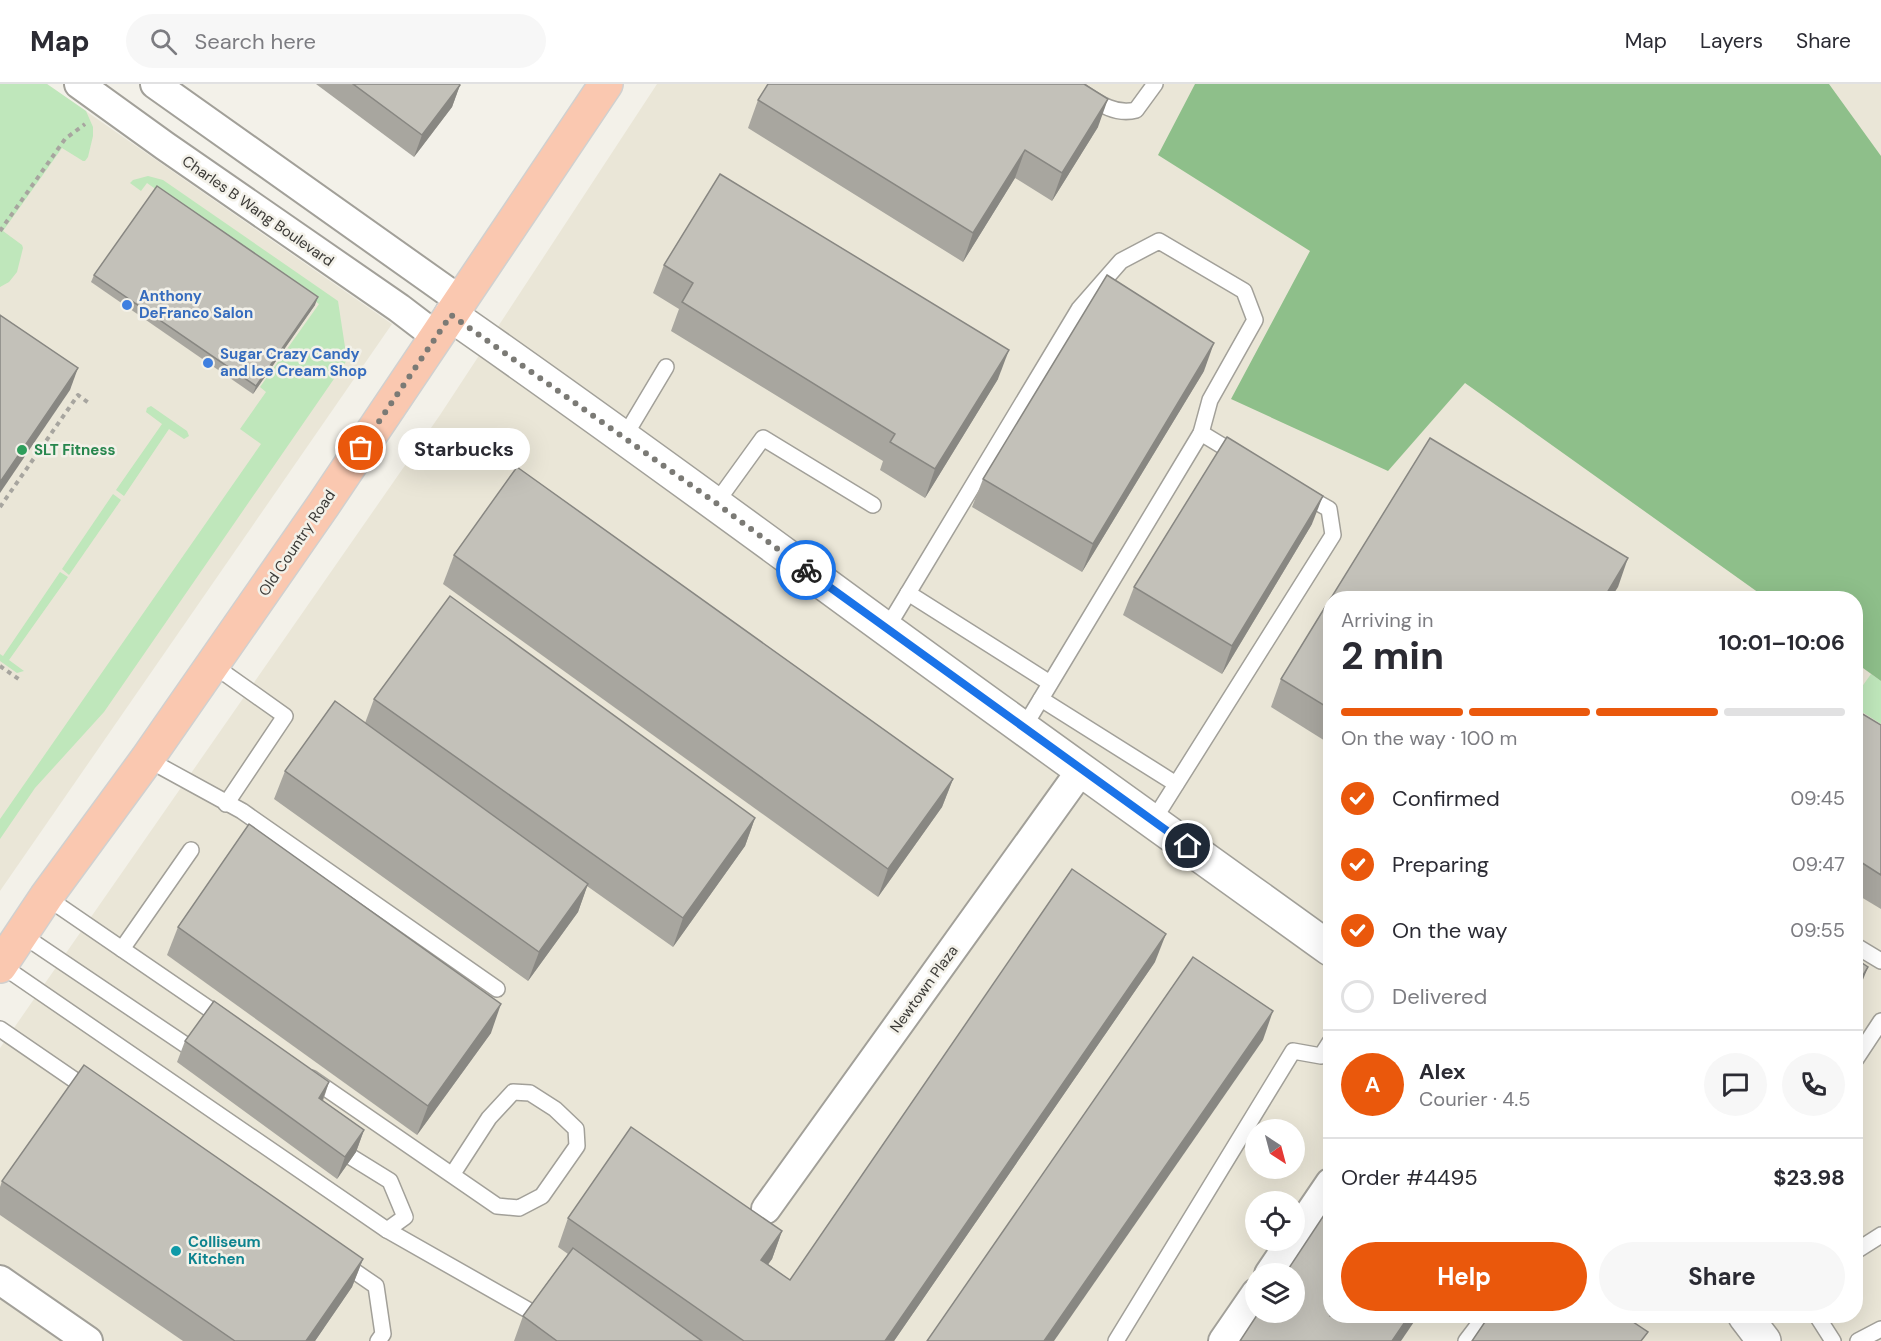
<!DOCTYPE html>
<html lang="en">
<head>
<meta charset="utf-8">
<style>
	:root { --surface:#fff; --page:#f7f7f7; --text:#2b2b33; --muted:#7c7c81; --line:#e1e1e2; --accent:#ea580c }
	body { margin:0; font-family:"DM Sans",sans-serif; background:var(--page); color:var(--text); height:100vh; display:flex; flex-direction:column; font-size:22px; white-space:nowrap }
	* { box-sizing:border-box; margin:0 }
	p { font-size:20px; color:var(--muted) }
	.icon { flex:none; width:33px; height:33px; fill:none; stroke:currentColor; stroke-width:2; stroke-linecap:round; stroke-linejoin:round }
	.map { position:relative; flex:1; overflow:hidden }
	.side { position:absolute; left:1323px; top:507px; width:540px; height:732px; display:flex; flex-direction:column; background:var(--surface); border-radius:24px; box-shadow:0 6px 24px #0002 }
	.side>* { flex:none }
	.needle { width:39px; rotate:144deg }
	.tools { position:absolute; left:1245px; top:1035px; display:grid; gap:12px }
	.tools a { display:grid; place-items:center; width:60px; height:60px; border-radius:50%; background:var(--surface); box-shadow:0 6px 24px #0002; font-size:30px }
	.pin { position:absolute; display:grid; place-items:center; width:51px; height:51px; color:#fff; margin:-26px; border:3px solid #fff; border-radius:50%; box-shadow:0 2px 6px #0007 }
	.courier { position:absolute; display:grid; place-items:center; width:60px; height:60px; margin:-30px; border:4px solid #1a73e8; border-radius:50%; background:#fff; color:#222; box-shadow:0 2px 8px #0007 }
	.bubble { position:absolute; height:42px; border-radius:21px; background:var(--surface); box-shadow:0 6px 24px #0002; font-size:20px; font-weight:700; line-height:42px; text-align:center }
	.summary em { font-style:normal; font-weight:700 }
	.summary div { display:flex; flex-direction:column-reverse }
	.summary { display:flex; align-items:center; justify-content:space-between; height:102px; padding:0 18px }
	h1 { font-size:39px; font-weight:700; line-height:45px }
	.bar { display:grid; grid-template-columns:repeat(4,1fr); gap:9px 6px; align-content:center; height:72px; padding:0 18px }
	.bar i { height:8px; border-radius:4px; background:var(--line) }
	.bar .on { background:var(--accent) }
	.bar p { grid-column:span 4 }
	.line { display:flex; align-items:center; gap:15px; padding:0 18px; border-top:2px solid var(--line) }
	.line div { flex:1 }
	.round { display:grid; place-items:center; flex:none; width:63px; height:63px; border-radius:32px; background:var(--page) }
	ol { padding:0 18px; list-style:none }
	li { display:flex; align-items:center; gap:18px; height:66px }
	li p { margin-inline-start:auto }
	li .icon { padding:6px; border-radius:50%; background:var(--accent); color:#fff; stroke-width:4 }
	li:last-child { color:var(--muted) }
	li i { width:33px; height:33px; border:3px solid var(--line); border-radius:50% }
	.cta { display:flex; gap:12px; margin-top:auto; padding:12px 18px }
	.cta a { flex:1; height:69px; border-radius:36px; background:var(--accent); color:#fff; font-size:24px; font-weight:700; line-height:69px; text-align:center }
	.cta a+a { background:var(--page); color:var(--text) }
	header { display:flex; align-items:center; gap:36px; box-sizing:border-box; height:84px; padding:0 30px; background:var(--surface); border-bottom:2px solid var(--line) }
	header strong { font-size:28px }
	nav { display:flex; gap:33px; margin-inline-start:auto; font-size:21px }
	.search { width:420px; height:54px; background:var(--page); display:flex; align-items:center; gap:15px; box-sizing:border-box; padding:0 21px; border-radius:33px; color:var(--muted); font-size:22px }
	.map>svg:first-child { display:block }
	.built { fill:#eae6d7; fill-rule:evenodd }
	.green { fill:#bfe7bb }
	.forest { fill:#8ebf8a }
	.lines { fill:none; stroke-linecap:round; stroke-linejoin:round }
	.service-casing { stroke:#a2a099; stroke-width:18 }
	.minor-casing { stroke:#a2a099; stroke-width:32 }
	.tertiary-casing { stroke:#a2a099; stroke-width:36 }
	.primary-casing { stroke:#d0d0cf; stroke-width:36 }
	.path { stroke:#a7a59f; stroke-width:4; stroke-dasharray:4.5 4.5; stroke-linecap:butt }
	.service { stroke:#fff; stroke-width:15 }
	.minor { stroke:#fff; stroke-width:28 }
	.tertiary { stroke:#fff; stroke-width:33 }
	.primary { stroke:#fac8b0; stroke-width:33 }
	.wall { fill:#a8a69f }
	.shaded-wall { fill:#888782 }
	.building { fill:#c3c1b9; stroke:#888782; stroke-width:1.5 }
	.done { stroke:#7b7a75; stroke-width:6; stroke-dasharray:0 10.8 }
	.route { stroke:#1a73e8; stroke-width:8 }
	.shop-dot { fill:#3f7fe0; stroke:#f3f1e9; stroke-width:2 }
	.leisure-dot { fill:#2e9e5b; stroke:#f3f1e9; stroke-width:2 }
	.culture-dot { fill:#0f9aa8; stroke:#f3f1e9; stroke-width:2 }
	.labels { text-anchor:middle; stroke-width:5; stroke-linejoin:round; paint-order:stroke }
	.street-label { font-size:15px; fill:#3b3a37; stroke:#f3f1e9 }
	.shop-label { font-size:15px; font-weight:bold; fill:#366cbe; stroke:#f3f1e9; text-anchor:start }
	.leisure-label { font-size:15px; font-weight:bold; fill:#27864d; stroke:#f3f1e9; text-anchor:start }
	.culture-label { font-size:15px; font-weight:bold; fill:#0d838f; stroke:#f3f1e9; text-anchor:start }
</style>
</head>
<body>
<header>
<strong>Map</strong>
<div class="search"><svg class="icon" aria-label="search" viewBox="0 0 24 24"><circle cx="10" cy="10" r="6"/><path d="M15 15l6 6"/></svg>Search here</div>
<nav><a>Map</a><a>Layers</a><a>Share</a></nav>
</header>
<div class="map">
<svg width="1881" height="1257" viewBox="0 0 1881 1257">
	<rect width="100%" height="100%" fill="#f3f1e9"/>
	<!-- built -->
	<g class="built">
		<polygon points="0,0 47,0 392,240 0,807"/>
		<path d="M657 0H1881V1257H0V964L440 331ZM1330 514H1856V1232H1330ZM1256 1046H1294V1084H1256ZM1256 1118H1294V1156H1256ZM1256 1190H1294V1228H1256Z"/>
	</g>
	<!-- green -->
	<g class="green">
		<polygon points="0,0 47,0 86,27 93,43 93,52 88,73 85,77 83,77 62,64 3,147 22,161 23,164 17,188 9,198 0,203"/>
		<polygon points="148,92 163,96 338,217 347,276 104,628 35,704 0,755 0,735 261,360 240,345 266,308 260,303 319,220 147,99 141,107 130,99 133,96"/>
		<polygon points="151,322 187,347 189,352 184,355 169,345 124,412 116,406 162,340 146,328 147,324"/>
		<polygon points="113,410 121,416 69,491 62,485"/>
		<polygon points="60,488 68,493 9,576 24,587 17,589 0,577 0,570 3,572"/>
		<polygon points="1871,590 1881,597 1881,640 1856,624 1856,611"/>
	</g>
	<!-- forest -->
	<polygon class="forest" points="1195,0 1829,0 1881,72 1881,597 1856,579 1856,514 1766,514 1465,299 1388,387 1231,315 1310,167 1158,71"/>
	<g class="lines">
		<defs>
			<g id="service">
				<path d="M1069 0C1090 12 1111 33 1136 26L1155 0"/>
				<polyline points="1201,349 1239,372"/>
				<polyline points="623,355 666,283"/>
				<polyline points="716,419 763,354 873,421"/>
				<polyline points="908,509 1050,599"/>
				<polyline points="887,544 1079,225 1121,177 1159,157 1244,207 1255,236 1210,316 1201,349 1024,643"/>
				<polyline points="213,581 285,632 226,720"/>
				<polyline points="1041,615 1176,700"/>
				<polyline points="147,675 242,727 497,905"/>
				<polyline points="1153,737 1333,451 1329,425 1304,411"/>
				<polyline points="46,813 224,935"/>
				<polyline points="21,850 199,970"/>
				<polyline points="1856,862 1881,877"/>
				<polyline points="122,865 191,766"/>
				<polyline points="1,881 387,1146 535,1230"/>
				<polyline points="0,945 89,1006"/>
				<polyline points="1856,975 1881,937"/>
				<polyline points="311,994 497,1122 519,1124 542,1112 577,1062 576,1045 555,1025 530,1009 513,1008 489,1034 452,1091"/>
				<polyline points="335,1063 390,1097 405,1133 387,1146"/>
				<polyline points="1856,1167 1881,1151"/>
				<polyline points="341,1178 376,1202 383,1250 378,1257"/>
				<polyline points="1817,1232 1833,1257"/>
				<polyline points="1116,1257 1293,967 1321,972 1330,958"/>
				<polyline points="1466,1257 1485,1232"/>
				<polyline points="1858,1257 1881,1245"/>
			</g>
			<g id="minor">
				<polyline points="79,0 165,62 399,224 437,253"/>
				<polyline points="155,0 461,217"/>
				<polyline points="766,1125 1082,685"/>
				<polyline points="1294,1152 1330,1099"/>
				<polyline points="1269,1190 1292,1156"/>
				<polyline points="0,1196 88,1257"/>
				<polyline points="1223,1257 1256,1209"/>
			</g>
			<g id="tertiary">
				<path d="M451 231C572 315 691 402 810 489 982 616 1157 740 1330 865"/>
				<polyline points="1745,1232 1764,1257"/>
			</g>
			<polyline id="primary" points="0,882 46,813 147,675 324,420 606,0"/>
		</defs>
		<!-- service casing -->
		<use href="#service" class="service-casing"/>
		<!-- minor casing -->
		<use href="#minor" class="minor-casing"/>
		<!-- tertiary casing -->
		<use href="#tertiary" class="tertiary-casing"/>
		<!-- primary casing -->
		<use href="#primary" class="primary-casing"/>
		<!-- path -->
		<g class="path">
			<polyline points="0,147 65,55 85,40"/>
			<polyline points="0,423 78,311 90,320"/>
			<polyline points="0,582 20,596"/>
		</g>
		<!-- service -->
		<use href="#service" class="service"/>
		<!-- minor -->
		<use href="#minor" class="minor"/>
		<!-- tertiary -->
		<use href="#tertiary" class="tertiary"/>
		<!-- primary -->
		<use href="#primary" class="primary"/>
	</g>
	<!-- wall -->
	<g class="wall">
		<polygon points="316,0 459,0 460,1 452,23 414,73"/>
		<polygon points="758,16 1098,43 1052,117 1015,94 963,178 748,44"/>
		<polygon points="664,181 998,295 925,414 880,386 883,377 671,247 679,225 653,209"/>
		<polygon points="94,191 315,221 253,310 91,198"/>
		<polygon points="1204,287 1082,488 972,423 983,395"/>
		<polygon points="1312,440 1222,590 1123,531 1134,503"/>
		<polygon points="454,471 953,695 942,723 878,813 443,500"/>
		<polygon points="1330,515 1330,660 1271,623 1281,595"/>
		<polygon points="374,615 755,734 745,762 673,863 587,802 578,828 528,897 274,715 285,687 365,639"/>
		<polygon points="1856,626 1881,641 1881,825 1856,810"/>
		<polygon points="178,843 491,949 417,1051 167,871"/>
		<polygon points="1155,878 894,1257 514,1257 523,1232 568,1170 558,1163 568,1134 782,1147 772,1175 768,1180 790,1196"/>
		<polygon points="185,957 329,998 323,1017 364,1046 356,1068 337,1095 177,978"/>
		<polygon points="2,1097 363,1175 352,1203 315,1257 183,1257 0,1131 0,1103"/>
	</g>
	<!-- shaded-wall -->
	<g class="shaded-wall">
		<polygon points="460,1 452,23 414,73 422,51"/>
		<polygon points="1108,15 1098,43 1052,117 1062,89"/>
		<polygon points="1025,66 1015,94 963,178 973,149"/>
		<polygon points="318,213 315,221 253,310 256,302"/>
		<polygon points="1214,259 1204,287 1082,488 1093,460"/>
		<polygon points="1009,266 998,295 925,414 935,385"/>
		<polygon points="78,284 70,306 0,409 0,398"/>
		<polygon points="1323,412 1312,440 1222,590 1232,562"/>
		<polygon points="1628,474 1618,503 1611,514 1604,514"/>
		<polygon points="953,695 942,723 878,813 888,785"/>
		<polygon points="755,734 745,762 673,863 683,834"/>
		<polygon points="588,800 578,828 528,897 539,868"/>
		<polygon points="1166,850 1155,878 894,1257 885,1257"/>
		<polygon points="1868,883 1857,911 1856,914 1856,903"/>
		<polygon points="501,920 491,949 417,1051 428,1022"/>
		<polygon points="1273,927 1263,956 1054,1257 1044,1257"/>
		<polygon points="329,998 321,1020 319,1014"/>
		<polygon points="364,1046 356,1068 337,1095 345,1073"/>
		<polygon points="782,1147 772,1175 751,1204 761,1176"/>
		<polygon points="363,1175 352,1203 315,1257 306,1257"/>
		<polygon points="1409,1232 1418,1232 1401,1257 1392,1257"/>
	</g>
	<!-- building -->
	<g class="building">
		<polygon points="353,0 459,0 460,1 422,51"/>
		<polygon points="768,0 1084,0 1108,15 1062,89 1025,66 973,149 758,16"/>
		<polygon points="720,90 1009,266 935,385 890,358 895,350 682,218 693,199 664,181"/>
		<polygon points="157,102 318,213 256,302 94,191"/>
		<polygon points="1107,191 1214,259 1093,460 983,395"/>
		<polygon points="0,231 78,284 0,398"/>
		<polygon points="1227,353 1323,412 1232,562 1134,503"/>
		<polygon points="1430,354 1628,474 1604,514 1331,514"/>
		<polygon points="517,383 953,695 888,785 454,471"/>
		<polygon points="450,512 755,734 683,834 374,615"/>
		<polygon points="1330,515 1330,625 1281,595"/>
		<polygon points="335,617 588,800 539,868 285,687"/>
		<polygon points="1856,626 1881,641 1881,791 1856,775"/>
		<polygon points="249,740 501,920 428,1022 178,843"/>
		<polygon points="1072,785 1166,850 885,1257 744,1257 568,1134 631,1043 782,1147 761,1176 790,1196"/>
		<polygon points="1193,873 1273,927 1044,1257 927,1257"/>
		<polygon points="1856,875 1868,883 1856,903"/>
		<polygon points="214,917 329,998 319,1014 364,1046 345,1073 185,957"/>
		<polygon points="84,981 363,1175 306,1257 235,1257 2,1097"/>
		<polygon points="1330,1122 1330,1232 1409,1232 1392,1257 1240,1257 1259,1228 1294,1228 1294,1190 1285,1190"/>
		<polygon points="573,1164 702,1257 557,1257 523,1232"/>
		<polygon points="1489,1232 1624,1232 1648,1248 1641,1257 1472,1257"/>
	</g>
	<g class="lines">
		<!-- done -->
		<polyline class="done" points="361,364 451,231 716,419 806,486"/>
		<!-- route -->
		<polyline class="route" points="806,486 1188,762"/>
	</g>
	<!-- markers -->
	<g class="shop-dot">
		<circle cx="127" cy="221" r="6"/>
		<circle cx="208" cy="279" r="6"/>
	</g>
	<circle class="leisure-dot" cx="22" cy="366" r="6"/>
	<circle class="culture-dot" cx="176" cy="1167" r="6"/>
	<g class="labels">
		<!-- street labels -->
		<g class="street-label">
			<text transform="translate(258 127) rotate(35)" y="5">Charles B Wang Boulevard</text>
			<text transform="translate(297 459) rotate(-56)" y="5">Old Country Road</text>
			<text transform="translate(924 905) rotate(-54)" y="5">Newtown Plaza</text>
		</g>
		<!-- shop labels -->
		<g class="shop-label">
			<text x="139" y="217">Anthony<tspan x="139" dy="17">DeFranco Salon</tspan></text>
			<text x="220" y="275">Sugar Crazy Candy<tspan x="220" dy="17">and Ice Cream Shop</tspan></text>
		</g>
		<!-- leisure labels -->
		<g class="leisure-label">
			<text x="34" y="371">SLT Fitness</text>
		</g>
		<!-- culture labels -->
		<g class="culture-label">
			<text x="188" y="1163">Colliseum<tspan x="188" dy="17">Kitchen</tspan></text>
		</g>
	</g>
</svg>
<div class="tools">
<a><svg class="needle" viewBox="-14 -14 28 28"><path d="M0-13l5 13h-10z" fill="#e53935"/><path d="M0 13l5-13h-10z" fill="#7c7c81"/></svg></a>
<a><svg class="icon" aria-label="locate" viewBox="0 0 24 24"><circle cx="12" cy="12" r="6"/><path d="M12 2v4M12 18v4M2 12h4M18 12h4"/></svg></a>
<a><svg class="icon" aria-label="layers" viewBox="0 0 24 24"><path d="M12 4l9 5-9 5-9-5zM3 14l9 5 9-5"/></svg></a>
</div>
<div class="pin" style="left:361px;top:364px;background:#ea580c"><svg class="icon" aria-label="bag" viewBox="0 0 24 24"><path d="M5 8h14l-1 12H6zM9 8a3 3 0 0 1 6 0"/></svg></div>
<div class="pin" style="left:1188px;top:762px;background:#1f2937"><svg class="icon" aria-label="home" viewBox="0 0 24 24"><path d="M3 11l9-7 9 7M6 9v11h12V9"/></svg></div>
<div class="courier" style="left:806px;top:486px"><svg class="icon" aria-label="bike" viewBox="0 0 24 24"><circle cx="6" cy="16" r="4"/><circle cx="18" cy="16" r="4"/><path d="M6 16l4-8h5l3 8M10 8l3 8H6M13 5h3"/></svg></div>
<div class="bubble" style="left:398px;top:344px;width:132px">Starbucks</div>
<section class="side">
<div class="summary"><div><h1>2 min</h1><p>Arriving in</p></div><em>10:01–10:06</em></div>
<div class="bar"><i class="on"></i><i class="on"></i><i class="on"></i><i></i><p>On the way · 100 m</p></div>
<ol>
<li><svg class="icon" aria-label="check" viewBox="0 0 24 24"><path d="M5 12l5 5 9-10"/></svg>Confirmed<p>09:45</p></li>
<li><svg class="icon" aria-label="check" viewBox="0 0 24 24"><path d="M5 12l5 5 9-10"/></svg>Preparing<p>09:47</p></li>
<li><svg class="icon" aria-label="check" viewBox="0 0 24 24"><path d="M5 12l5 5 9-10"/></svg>On the way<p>09:55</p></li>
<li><i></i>Delivered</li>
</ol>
<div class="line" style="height:108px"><b class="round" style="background:var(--accent);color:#fff">A</b><div><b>Alex</b><p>Courier · 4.5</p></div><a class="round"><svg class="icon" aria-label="chat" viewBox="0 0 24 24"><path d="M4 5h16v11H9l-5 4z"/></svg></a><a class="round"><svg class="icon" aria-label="phone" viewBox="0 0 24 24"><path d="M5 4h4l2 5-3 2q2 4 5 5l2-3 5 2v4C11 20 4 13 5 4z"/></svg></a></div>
<div class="line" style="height:78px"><div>Order #4495</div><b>$23.98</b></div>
<div class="cta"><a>Help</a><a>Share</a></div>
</section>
</div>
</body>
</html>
